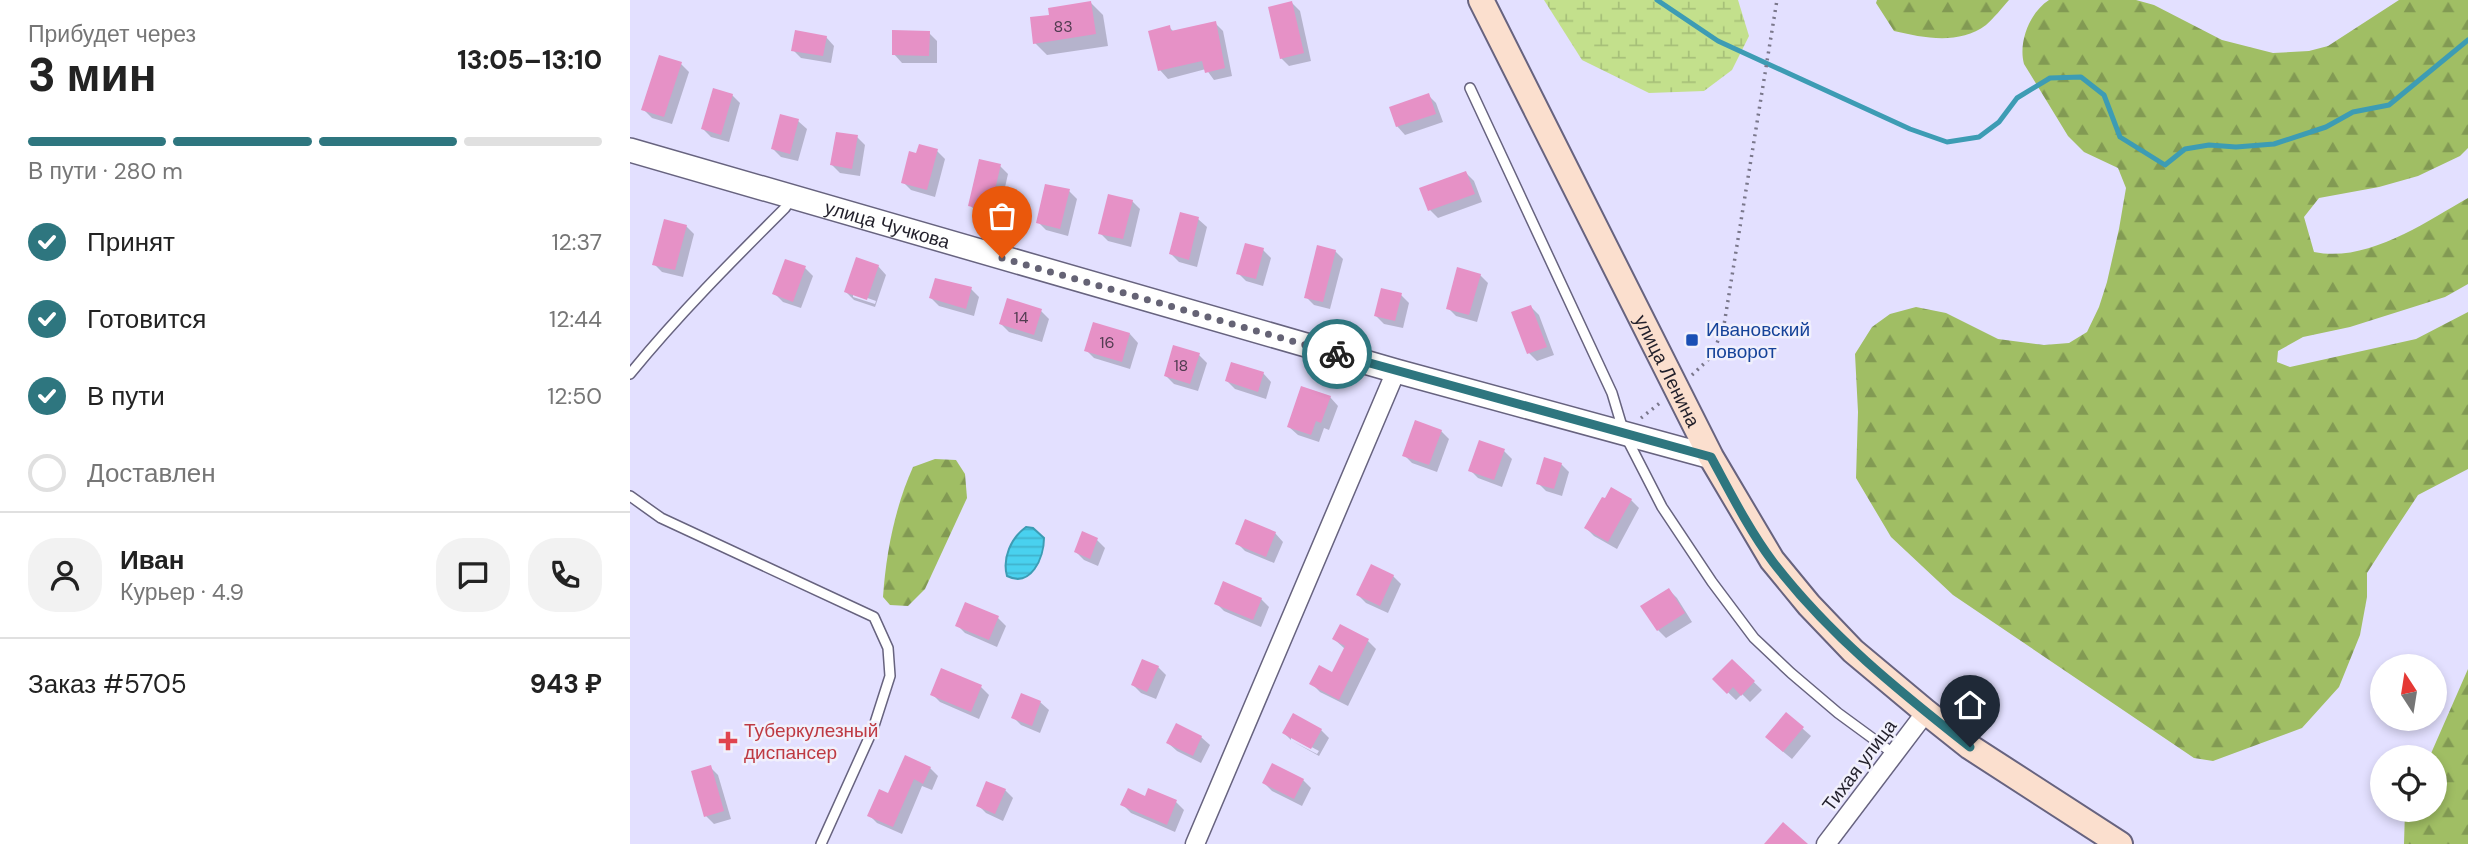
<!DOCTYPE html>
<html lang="ru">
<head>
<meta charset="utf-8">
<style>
	:root { --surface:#fff; --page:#f2f2f2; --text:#222; --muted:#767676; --line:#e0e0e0; --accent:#2e767f }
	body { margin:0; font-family:"DM Sans",sans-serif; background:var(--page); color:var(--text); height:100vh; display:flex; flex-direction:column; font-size:26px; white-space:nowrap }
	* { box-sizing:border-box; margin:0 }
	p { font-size:23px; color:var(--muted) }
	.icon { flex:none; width:38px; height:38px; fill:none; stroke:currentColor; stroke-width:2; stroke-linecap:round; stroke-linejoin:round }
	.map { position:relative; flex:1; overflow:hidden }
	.panel { display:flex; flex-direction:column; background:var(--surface); width:630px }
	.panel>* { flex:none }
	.needle { width:46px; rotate:348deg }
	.controls { position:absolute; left:1740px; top:654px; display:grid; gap:14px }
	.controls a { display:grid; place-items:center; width:77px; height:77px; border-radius:50%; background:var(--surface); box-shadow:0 4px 10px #0003; font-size:35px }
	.pin { position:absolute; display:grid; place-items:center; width:60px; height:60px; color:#fff; margin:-72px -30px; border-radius:50% 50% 50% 0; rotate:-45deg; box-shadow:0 0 7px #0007 }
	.pin .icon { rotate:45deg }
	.courier { position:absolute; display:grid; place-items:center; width:70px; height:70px; margin:-35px; border:5px solid #2e767f; border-radius:50%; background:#fff; color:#222; box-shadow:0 2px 9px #0007 }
	.head em { font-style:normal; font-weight:800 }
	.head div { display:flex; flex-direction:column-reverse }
	.head { display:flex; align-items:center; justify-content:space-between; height:119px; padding:0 28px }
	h1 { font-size:46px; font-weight:800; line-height:52px }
	.bar { display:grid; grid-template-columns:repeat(4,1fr); gap:10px 7px; align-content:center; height:84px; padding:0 28px }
	.bar i { height:9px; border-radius:5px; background:var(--line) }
	.bar .current { background:var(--accent) }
	.bar p { grid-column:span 4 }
	.line { display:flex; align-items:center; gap:18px; padding:0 28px; border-top:2px solid var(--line) }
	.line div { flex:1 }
	.round { display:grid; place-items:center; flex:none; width:74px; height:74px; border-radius:28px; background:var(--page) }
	ol { padding:0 28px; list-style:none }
	li { display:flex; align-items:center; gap:21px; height:77px }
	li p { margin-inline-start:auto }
	li .icon { padding:7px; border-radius:50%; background:var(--accent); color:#fff; stroke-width:4 }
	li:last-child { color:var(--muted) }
	li i { width:38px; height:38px; border:4px solid var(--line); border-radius:50% }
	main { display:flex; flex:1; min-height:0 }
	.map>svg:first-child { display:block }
	.forest { fill:url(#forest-firs) }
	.wetland { fill:url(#wetland-marsh) }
	.water { fill:url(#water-rules); stroke:#3d9cb4; stroke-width:2 }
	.shadow { fill:#0003; fill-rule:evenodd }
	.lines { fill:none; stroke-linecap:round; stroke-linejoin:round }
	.stream { stroke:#3d9cb4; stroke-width:5 }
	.building { fill:#e691c6 }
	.service-casing { stroke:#67637f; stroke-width:12 }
	.minor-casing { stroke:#67637f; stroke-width:21 }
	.tertiary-casing { stroke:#67637f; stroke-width:26 }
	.secondary-casing { stroke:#67637f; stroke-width:28 }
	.path { stroke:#7a778b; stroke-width:3.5; stroke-dasharray:2 5; stroke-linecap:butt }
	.service { stroke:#fff; stroke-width:9 }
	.minor { stroke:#fff; stroke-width:18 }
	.tertiary { stroke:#fff; stroke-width:23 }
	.secondary { stroke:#fbdfce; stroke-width:24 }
	.done { stroke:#656375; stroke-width:7; stroke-dasharray:0 12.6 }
	.route { stroke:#2e767f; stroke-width:9 }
	.transit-dot { fill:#1a4fb4; stroke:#f1f0fc; stroke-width:2.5 }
	.health-dot { fill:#e0444e; stroke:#f1f0fc; stroke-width:2.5 }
	.labels { text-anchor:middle; stroke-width:5; stroke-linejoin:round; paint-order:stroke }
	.number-label { font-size:16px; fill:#523c51 }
	.street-label { font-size:19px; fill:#211f2a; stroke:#f1f0fc }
	.transit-label { font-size:19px; fill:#164399; stroke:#f1f0fc; text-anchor:start }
	.health-label { font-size:19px; fill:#be3a42; stroke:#f1f0fc; text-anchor:start }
</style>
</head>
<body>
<main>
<section class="panel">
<div class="head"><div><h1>3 мин</h1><p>Прибудет через</p></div><em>13:05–13:10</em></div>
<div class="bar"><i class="current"></i><i class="current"></i><i class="current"></i><i></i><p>В пути · 280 m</p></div>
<ol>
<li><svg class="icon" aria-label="check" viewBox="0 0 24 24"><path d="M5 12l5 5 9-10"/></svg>Принят<p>12:37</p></li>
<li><svg class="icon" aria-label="check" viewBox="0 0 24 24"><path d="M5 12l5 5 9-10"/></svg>Готовится<p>12:44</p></li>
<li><svg class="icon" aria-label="check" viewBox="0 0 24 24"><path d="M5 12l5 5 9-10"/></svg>В пути<p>12:50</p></li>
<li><i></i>Доставлен</li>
</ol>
<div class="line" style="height:126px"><a class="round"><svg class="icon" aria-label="person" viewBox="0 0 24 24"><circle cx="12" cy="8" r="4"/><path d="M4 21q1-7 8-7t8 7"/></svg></a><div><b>Иван</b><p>Курьер · 4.9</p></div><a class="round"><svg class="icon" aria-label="chat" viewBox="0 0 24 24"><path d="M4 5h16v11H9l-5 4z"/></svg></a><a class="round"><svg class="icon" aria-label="phone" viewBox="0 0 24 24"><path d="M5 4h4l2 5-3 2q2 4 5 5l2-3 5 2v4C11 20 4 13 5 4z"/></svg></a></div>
<div class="line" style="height:91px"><div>Заказ #5705</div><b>943 ₽</b></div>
</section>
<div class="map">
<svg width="1838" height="844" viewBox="0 0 1838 844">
	<defs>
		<pattern id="forest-firs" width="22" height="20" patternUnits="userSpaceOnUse" patternTransform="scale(1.75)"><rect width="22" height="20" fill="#a0be64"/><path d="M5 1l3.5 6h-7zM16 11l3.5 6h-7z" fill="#829a53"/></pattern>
		<pattern id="wetland-marsh" width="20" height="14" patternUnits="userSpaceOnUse" patternTransform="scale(1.75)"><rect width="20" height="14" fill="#c3e08c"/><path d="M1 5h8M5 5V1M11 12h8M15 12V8" fill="none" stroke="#a7c079"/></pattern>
		<pattern id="water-rules" width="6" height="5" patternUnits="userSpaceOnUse" patternTransform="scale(1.75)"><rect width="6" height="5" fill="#49d1ef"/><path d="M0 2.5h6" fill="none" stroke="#40b3cd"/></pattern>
	</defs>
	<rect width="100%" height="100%" fill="#e3e0ff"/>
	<!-- forest -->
	<g class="forest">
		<path d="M1247 0H1379C1372 8 1364 18 1356 25 1329 45 1294 38 1264 31L1246 3Z"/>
		<path d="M1419 0H1506L1524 5 1592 40 1643 53 1679 51 1698 46 1769 0H1838V148L1830 156 1788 176 1749 187 1689 198 1674 217 1684 252C1737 263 1794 223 1838 198V284L1815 297 1720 327 1673 337 1648 351 1647 362 1660 367 1786 339 1838 312V469L1788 495 1755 545 1737 573V597L1730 635 1709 687 1672 728 1583 761 1564 758 1323 595 1261 537 1226 478 1228 412 1225 354 1242 327 1260 314 1286 307 1316 313 1368 339 1414 345 1439 343 1457 332 1469 307 1477 282 1489 229 1496 188 1488 168 1454 152 1438 136 1394 64C1388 42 1400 12 1419 0Z"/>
		<path d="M305 459 326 460 335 474 337 498 295 589 278 606 260 605 253 597C256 553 265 507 283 467Z"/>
		<polygon points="1838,669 1838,844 1774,844 1775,810 1804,810 1804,758 1799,758"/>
	</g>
	<!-- wetland -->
	<polygon class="wetland" points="914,0 1108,0 1119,36 1102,70 1074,91 1019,93 952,60"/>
	<!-- water -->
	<path class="water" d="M396 527 403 528 414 538C414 558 401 588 377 576 372 558 381 538 396 527Z"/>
	<!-- shadow -->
	<g class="shadow">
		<polygon points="461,3 473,15 478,46 417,55 405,43 420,16"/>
		<polygon points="662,3 670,11 681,61 659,66 651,58"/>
		<polygon points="585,23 593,31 602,76 584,80 576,69 538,79 530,70 539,27 544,32"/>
		<polygon points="299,33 307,41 307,63 272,63 264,54"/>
		<polygon points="196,37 204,46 201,63 171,58 163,50"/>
		<polygon points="51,64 59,72 42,124 22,118 13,109"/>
		<polygon points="102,95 110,103 99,142 81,137 73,129"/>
		<polygon points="798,95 806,103 813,122 775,135 767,126"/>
		<polygon points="168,121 177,129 168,161 151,157 143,149"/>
		<polygon points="227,137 235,145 230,176 210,173 202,165"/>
		<polygon points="307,151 315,159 305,197 281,190 273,182"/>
		<polygon points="370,166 378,174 368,218 348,214 340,205"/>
		<polygon points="836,173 844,181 852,202 808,218 800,210"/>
		<polygon points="439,191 447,199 438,236 416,230 408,222"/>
		<polygon points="502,201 510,209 501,247 478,241 470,233"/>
		<polygon points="568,219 577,227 567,267 549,262 541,254"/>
		<polygon points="56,226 64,234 53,277 32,272 24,264"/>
		<polygon points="633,250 641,258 633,286 616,281 608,273"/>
		<polygon points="705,251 713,259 700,309 684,305 676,297"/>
		<path d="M248 266 256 275 245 307 224 300 216 292ZM223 293 246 301 245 304 223 297Z"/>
		<polygon points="175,268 183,276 171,308 153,302 144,293"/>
		<polygon points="850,275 858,283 847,322 826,316 818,308"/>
		<polygon points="341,289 349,297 344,316 309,306 301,298"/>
		<polygon points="771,295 779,303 773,328 754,324 746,316"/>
		<polygon points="901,307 909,315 924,355 907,361 899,353"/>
		<polygon points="411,311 419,319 412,342 379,332 371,324"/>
		<polygon points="500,334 508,343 500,369 464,358 456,350"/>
		<polygon points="569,355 577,363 568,391 544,384 536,376"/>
		<polygon points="633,373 641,382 636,399 605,389 597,381"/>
		<polygon points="700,397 708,406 699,430 694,428 689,442 668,435 659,427"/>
		<polygon points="811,431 819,439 807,472 782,463 774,455"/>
		<polygon points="874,451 882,459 872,487 848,478 840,470"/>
		<polygon points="931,464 939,472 932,496 916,491 908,483"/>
		<polygon points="1001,500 1009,508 987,549 964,536 956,528"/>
		<polygon points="645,533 653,542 644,563 615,551 607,543"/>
		<polygon points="467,540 475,548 468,566 454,560 446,552"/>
		<polygon points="763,576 771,584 758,613 736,603 728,595"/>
		<polygon points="1039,590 1047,598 1062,622 1036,638 1028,630 1013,606"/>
		<polygon points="631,599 639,607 631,627 594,611 586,603"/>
		<polygon points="336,604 368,618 376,626 367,647 335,633 327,625"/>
		<polygon points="710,626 738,641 746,649 718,706 690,692 682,684 703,674 715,649 704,639"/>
		<polygon points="1102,661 1132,690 1120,702 1112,694 1106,700 1084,679"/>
		<polygon points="528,667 536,675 526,699 511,693 503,685"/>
		<polygon points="351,687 359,695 349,719 310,702 302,694"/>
		<polygon points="410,702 419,710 410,733 391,725 383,717"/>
		<polygon points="1156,714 1181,736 1162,759 1145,745"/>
		<polygon points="691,730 699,738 689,756 662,741 687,754 689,751 661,736 661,740 654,733"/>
		<polygon points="571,737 580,745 571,763 547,751 538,743"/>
		<polygon points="80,767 88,775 101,819 84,824 76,816"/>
		<polygon points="300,768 308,776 302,790 292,786 272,834 247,823 239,815 258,795"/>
		<polygon points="673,780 681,788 672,806 642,791 634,783"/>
		<polygon points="375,790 383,798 373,821 356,813 348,805"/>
		<polygon points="519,790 546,802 554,810 545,832 501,813 493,805 516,798"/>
	</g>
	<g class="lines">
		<!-- stream -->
		<polyline class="stream" points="1027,0 1088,41 1280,129 1317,142 1349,137 1369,122 1387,98 1420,78 1451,77 1474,95 1490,137 1535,165 1555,149 1579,145 1606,147 1644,144 1696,127 1723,112 1759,105 1838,40"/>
	</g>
	<!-- building -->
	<g class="building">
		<polygon points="461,1 466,34 403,44 400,17 419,15 418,8"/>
		<polygon points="662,1 674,53 650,59 638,7"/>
		<polygon points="586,21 595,68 575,73 572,61 528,71 518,31 540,25 541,31"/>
		<polygon points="165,30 197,36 193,56 161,51"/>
		<polygon points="262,30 300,31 299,56 262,55"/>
		<polygon points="29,55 52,62 34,117 11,110"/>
		<polygon points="83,88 103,94 91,135 71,129"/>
		<polygon points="799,93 806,114 766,127 759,107"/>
		<polygon points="150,114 169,119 160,154 141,149"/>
		<polygon points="206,132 228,135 222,169 200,165"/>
		<polygon points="289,144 308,149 297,190 271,183 279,151 286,153"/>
		<polygon points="349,159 371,164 360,211 338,206"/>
		<polygon points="836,171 845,194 798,211 789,188"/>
		<polygon points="415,184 440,189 430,229 406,223"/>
		<polygon points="478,194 503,200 493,239 468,234"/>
		<polygon points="550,212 569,217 559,260 539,254"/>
		<polygon points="34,219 57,225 45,270 22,265"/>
		<polygon points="615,243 634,248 626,279 606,274"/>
		<polygon points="687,245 706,250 693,302 674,298"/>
		<polygon points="226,257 249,265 237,300 214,292"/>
		<polygon points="155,259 176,266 163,302 142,294"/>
		<polygon points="827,267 851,274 839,315 816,309"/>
		<polygon points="305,278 342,287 336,309 299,298"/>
		<polygon points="751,288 772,293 765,321 744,316"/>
		<polygon points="377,298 412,309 404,335 369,324"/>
		<polygon points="901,305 917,347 897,354 881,312"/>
		<polygon points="463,322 500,333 492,362 454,351"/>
		<polygon points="543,345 570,353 560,384 534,376"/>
		<polygon points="601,362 634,372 628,392 595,381"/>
		<polygon points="671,386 701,396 691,423 686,421 681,435 657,427"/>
		<polygon points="785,420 812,430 799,465 772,456"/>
		<polygon points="849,440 875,449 864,480 838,471"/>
		<polygon points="914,457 932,463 924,489 906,484"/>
		<polygon points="981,487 1002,499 978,542 954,528 972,497 975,498"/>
		<polygon points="615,519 646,532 636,557 605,544"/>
		<polygon points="452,531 468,538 460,559 444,552"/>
		<polygon points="741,564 764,575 750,606 726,595"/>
		<polygon points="593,581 632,598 623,620 584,604"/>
		<polygon points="1039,588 1055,613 1027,631 1010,606"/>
		<polygon points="335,602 369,616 359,640 325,626"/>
		<polygon points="710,624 739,639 709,700 679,684 689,665 702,672 715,646 702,639"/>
		<polygon points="512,659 529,666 517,692 501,685"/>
		<polygon points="1102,659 1125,681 1111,696 1103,687 1097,694 1082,679"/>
		<polygon points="311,668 352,685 341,712 300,695"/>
		<polygon points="391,693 411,701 402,726 381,718"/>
		<polygon points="1156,712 1174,727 1153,752 1135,737"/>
		<polygon points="663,713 692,729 681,749 652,733"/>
		<polygon points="546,723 572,736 563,756 536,743"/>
		<polygon points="275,755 301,767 293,784 284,779 263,827 237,816 249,789 258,793"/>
		<polygon points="642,763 674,779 664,799 632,783"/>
		<polygon points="81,765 94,811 74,817 61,771"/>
		<polygon points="356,781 376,789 365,814 346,806"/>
		<polygon points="498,788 515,796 518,788 547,800 537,825 490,805"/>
		<polygon points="1153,822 1178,844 1134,844"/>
	</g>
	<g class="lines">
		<defs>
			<g id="service">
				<polyline points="840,88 982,393 994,433 1032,507 1082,582 1124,638 1161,673 1208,713 1264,754"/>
				<path d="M0 374C48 315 101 262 155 208L162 198"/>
				<polyline points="0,496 31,518 244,617 258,648 260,676 243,729 191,844"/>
			</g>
			<g id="minor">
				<polyline points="565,844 766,371"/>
				<polyline points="1196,844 1296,712"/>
			</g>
			<g id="tertiary">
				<path id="s1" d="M0 150 766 371 1081 457"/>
			</g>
			<g id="secondary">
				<path id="s2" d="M851 0 1081 457 1142 560 1179 605 1223 651 1296 712 1340 747 1490 844"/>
			</g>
		</defs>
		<!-- service casing -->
		<use href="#service" class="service-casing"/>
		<!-- minor casing -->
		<use href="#minor" class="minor-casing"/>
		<!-- tertiary casing -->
		<use href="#tertiary" class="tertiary-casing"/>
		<!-- secondary casing -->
		<use href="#secondary" class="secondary-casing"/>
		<!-- path -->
		<g class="path">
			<polyline points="1062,375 1082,356 1094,325 1147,0"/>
			<polyline points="1011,418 1030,403"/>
		</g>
		<!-- service -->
		<use href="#service" class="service"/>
		<!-- minor -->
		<use href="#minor" class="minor"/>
		<!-- tertiary -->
		<use href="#tertiary" class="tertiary"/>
		<!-- secondary -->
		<use href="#secondary" class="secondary"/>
	</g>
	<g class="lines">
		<!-- done -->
		<polyline class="done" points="372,258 707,354"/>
		<!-- route -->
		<path class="route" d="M707 354 1081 457C1100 492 1119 530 1143 562 1199 635 1269 691 1340 747"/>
	</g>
	<!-- markers -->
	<rect class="transit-dot" x="1055" y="333" width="14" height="14" rx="3.5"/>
	<path class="health-dot" d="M94.5 730.5h7v7h7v7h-7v7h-7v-7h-7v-7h7z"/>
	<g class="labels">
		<!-- number labels -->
		<g class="number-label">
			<text x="433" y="32">83</text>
			<text x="391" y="323">14</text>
			<text x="477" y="348">16</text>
			<text x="551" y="371">18</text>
		</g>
		<!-- street labels -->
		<g class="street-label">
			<text dy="7" stroke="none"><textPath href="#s1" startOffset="268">улица Чучкова</textPath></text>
			<text dy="7" stroke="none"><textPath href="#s2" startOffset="415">улица Ленина</textPath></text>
			<text transform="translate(1229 765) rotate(-53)" y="7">Тихая улица</text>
		</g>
		<!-- transit labels -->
		<g class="transit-label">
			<text x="1076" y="336">Ивановский<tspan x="1076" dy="22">поворот</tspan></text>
		</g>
		<!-- health labels -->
		<g class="health-label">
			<text x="114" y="737">Туберкулезный<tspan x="114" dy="22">диспансер</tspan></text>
		</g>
	</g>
</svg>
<div class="controls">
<a><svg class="needle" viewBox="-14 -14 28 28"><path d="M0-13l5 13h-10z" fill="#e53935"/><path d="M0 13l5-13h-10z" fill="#767676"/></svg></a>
<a><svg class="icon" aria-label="locate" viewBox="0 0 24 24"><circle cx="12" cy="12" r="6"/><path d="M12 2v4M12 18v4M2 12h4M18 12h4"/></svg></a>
</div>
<div class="pin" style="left:372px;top:258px;background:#ea580c"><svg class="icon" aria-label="bag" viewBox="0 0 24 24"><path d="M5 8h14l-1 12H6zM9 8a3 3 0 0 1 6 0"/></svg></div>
<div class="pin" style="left:1340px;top:747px;background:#1f2937"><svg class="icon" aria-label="home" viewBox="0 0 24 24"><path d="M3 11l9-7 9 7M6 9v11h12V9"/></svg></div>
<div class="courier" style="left:707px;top:354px"><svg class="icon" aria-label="bike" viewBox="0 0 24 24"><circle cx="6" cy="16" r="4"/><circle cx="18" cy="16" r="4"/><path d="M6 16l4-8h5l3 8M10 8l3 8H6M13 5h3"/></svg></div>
</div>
</main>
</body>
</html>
